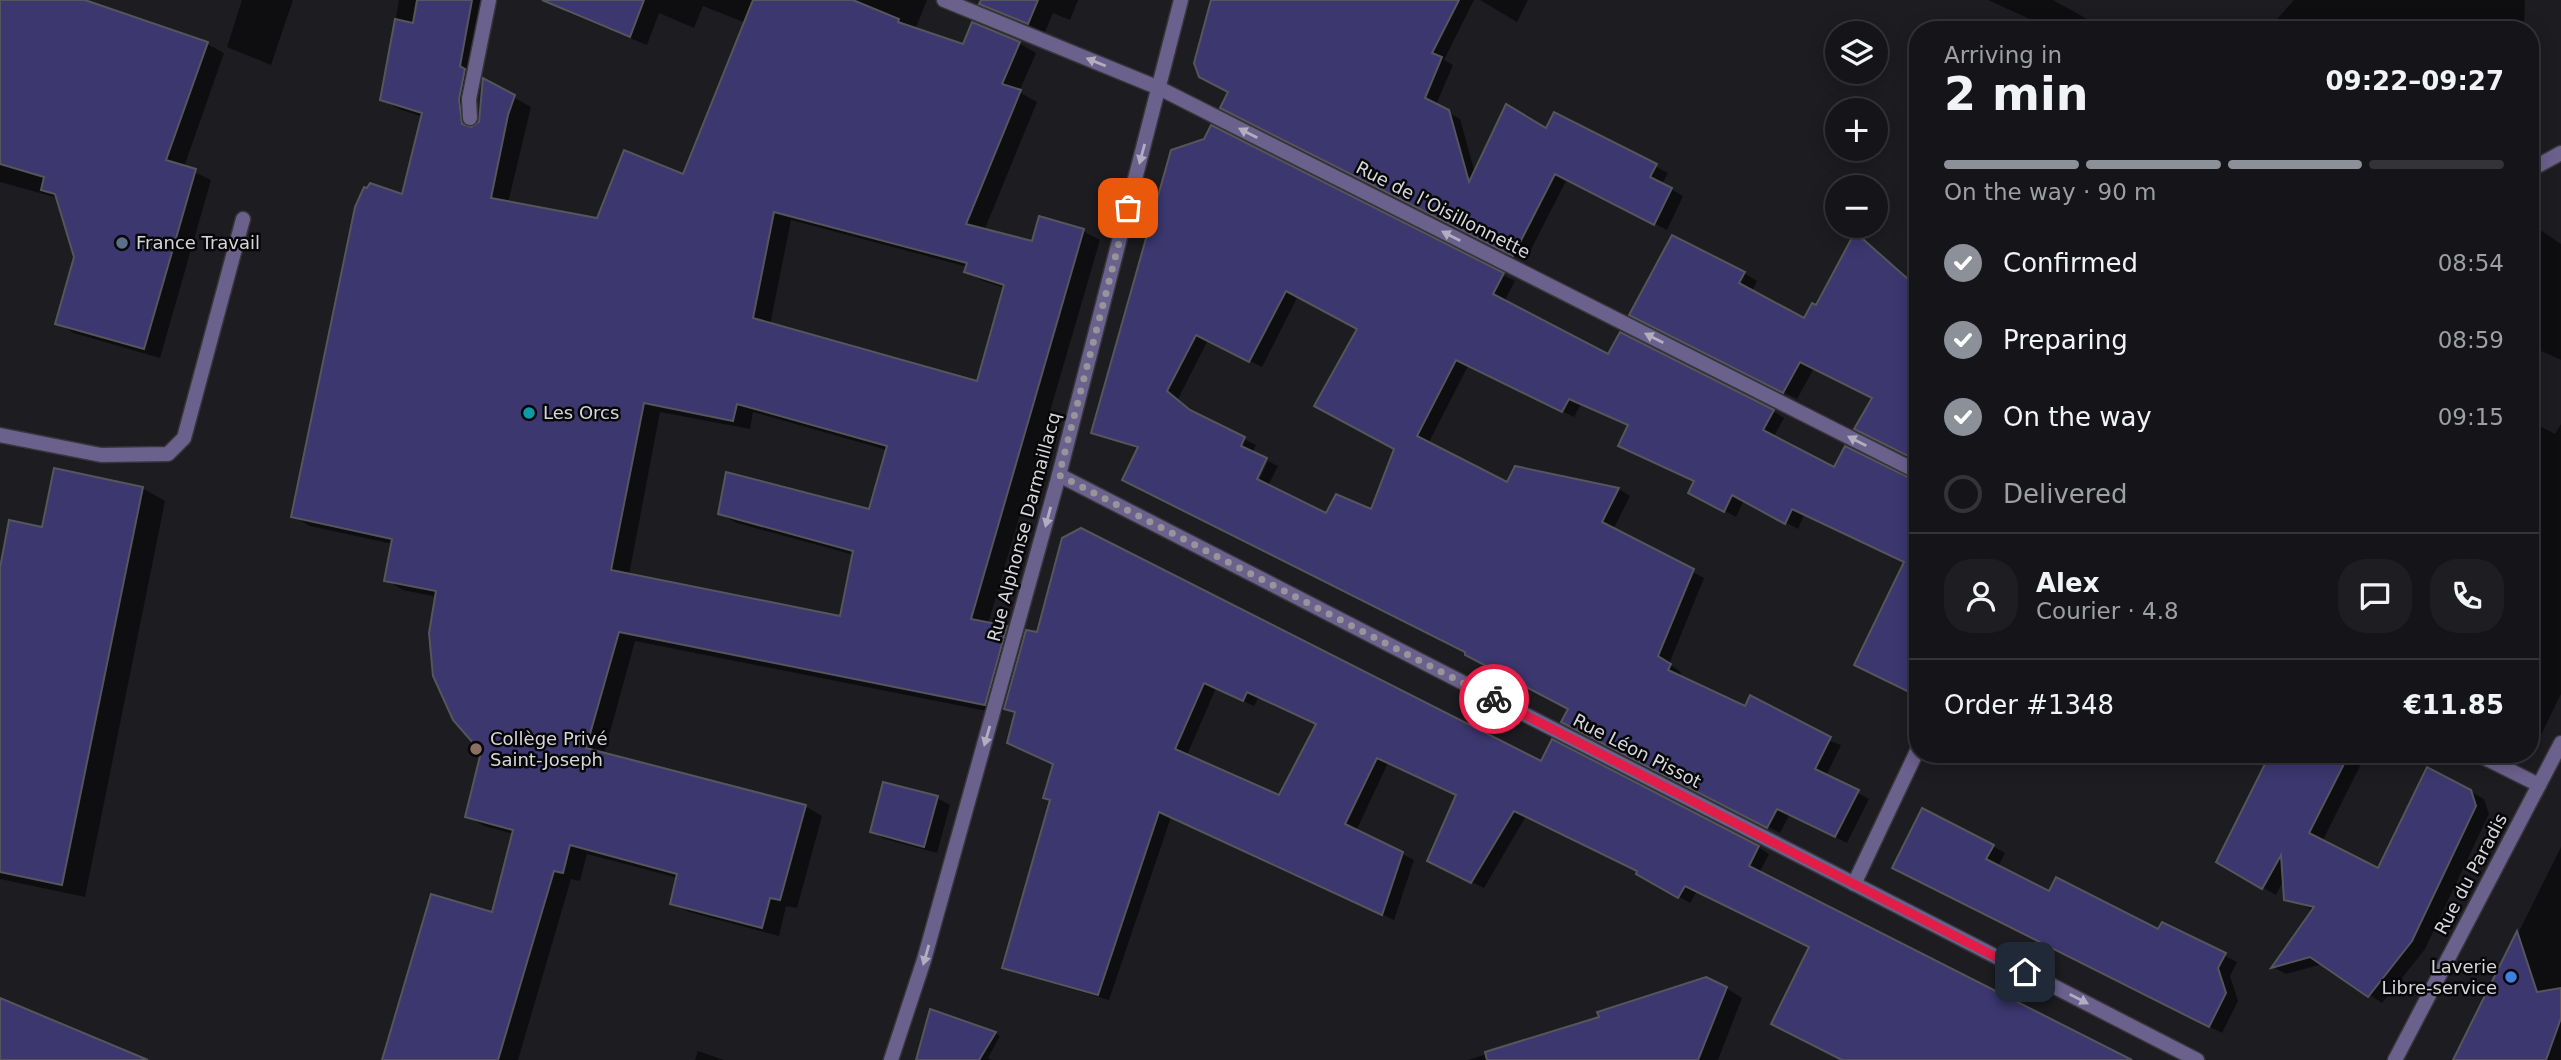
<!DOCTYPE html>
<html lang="en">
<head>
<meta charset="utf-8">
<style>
	:root { --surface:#151519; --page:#1e1e22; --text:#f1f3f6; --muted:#9d9fa2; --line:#343438; --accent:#8c9099 }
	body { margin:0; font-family:"DejaVu Sans",sans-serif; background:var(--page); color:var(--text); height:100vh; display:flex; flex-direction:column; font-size:26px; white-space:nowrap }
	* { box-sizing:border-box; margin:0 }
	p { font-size:23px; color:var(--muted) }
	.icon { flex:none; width:38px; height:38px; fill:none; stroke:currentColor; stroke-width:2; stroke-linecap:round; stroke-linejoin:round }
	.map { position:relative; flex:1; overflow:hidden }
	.panel { position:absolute; left:1909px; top:21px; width:630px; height:742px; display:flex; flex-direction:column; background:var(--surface); border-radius:28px; box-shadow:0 4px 18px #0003,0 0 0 2px var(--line) }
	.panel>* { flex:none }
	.fabs { position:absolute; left:1825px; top:21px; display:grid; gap:14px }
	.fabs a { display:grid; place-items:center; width:63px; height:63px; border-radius:50%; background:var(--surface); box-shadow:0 4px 18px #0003,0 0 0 2px var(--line); font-size:35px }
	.pin { position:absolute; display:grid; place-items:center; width:60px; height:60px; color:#fff; margin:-30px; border-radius:14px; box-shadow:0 4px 10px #0006 }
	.courier { position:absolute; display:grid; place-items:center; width:70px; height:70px; margin:-35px; border:5px solid #e11d48; border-radius:50%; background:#fff; color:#222; box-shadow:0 2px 9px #0007 }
	.summary em { font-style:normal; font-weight:700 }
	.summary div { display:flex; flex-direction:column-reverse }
	.summary { display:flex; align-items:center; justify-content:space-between; height:119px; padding:0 35px }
	h1 { font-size:46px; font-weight:700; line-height:52px }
	.bar { display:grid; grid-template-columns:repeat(4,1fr); gap:10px 7px; align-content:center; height:84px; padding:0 35px }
	.bar i { height:9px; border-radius:5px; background:var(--line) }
	.bar .selected { background:var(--accent) }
	.bar p { grid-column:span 4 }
	.line { display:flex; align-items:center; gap:18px; padding:0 35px; border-top:2px solid var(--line) }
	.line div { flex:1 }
	.round { display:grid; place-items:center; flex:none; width:74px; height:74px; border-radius:28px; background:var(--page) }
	ol { padding:0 35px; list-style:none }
	li { display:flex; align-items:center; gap:21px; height:77px }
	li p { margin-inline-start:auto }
	li .icon { padding:7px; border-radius:50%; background:var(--accent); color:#fff; stroke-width:4 }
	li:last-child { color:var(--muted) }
	li i { width:38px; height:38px; border:4px solid var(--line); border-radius:50% }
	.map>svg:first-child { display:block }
	.shadow { fill:#0007; fill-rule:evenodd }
	.building { fill:#3c376f; stroke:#55555b; stroke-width:2; fill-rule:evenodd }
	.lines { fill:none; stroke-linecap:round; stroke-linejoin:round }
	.service-casing { stroke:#36363b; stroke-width:17 }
	.minor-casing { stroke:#36363b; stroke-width:17 }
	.tertiary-casing { stroke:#36363b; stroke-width:17 }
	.service { stroke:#6b618d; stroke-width:14 }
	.minor { stroke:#6b618d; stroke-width:14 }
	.tertiary { stroke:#6b618d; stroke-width:14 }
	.oneway { fill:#b1aec0 }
	.done { stroke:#96969a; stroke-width:7; stroke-dasharray:0 12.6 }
	.route { stroke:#e11d48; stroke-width:9 }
	.service-dot { fill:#5c6f8a; stroke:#070709; stroke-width:2.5 }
	.culture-dot { fill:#0f9aa8; stroke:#070709; stroke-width:2.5 }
	.education-dot { fill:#8d6e63; stroke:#070709; stroke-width:2.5 }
	.shop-dot { fill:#3f7fe0; stroke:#070709; stroke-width:2.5 }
	.labels { text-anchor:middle; stroke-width:5; stroke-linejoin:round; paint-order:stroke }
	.street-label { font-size:18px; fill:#d7d7db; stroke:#070709 }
	.poi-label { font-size:18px; fill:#d7d7db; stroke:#070709; text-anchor:start }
</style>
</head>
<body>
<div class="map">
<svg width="2561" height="1060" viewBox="0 0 2561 1060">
	<rect width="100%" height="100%" fill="#1c1c21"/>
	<!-- shadow -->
	<g class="shadow">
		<polygon points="0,0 89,0 88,2 207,44 224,53 184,167 211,180 160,358 74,333 57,323 76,257 58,198 0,182"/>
		<polygon points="242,0 293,0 271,65 227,47"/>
		<path d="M399 0H490L476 77 481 80 476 110 477 125 480 123 484 81 531 107 508 203 599 220 684 177 746 23 703 6 694 28 659 13 647 45 569 13 553 4 554 0H927L915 30 964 46 1019 43 1036 53 1019 92 1037 102 984 231 1033 243 1083 231 1100 240 988 624 1006 628 1025 639 1027 632 1542 763 1758 847 1769 854 1759 873 2128 1060H1845L1810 947 1697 891 1690 903 1638 874 1639 871 1526 816 1484 888 1440 867 1458 795 1388 763 1356 831 1414 860 1394 920 1171 817 1109 1000 1016 973 1004 967 1052 801 1045 797 1054 764 1016 714 1004 707 1002 714 635 641 604 754 805 806 822 816 797 908 786 906 779 936 689 912 672 903 678 878 587 854 580 881 571 879 518 1060H386L494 914 514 834 484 826 467 816 483 752 437 597 403 590 386 580 393 544 310 526 293 516 403 196 423 117 399 109 382 100ZM791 220 968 267 966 271 983 281 1005 288 978 384 770 325ZM660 412 750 429 753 412 887 450 870 511 720 514 737 523 854 555 841 618 629 575ZM1216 688 1254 706 1259 697 1318 724 1279 797 1187 755Z"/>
		<polygon points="983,0 1078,0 1070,20 1053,13 1045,32 998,13 981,3"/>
		<polygon points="1214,0 1474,0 1444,60 1453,65 1436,105 1460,119 1475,173 1547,130 1555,115 1668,173 1662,184 1683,196 1667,230 1567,179 1525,261 1234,114"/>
		<polygon points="1480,0 1528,0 1517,22"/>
		<polygon points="1988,0 2053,0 2098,25 2096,30 2054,30"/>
		<polygon points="2294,0 2525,0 2524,30 2267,30"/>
		<path d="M1212 127 1503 275 1515 281 1504 302 1609 356 1773 411 1784 418 1773 438 1918 512V695L1867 671 1905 563 1804 515 1798 529 1744 500 1736 517 1691 492 1696 481 1630 426 1581 404 1574 417 1468 366 1428 444 1508 485 1516 468 1619 489 1630 496 1613 530 1704 578 1669 664 1681 672 1679 677 1746 708 1841 745 1826 776 1869 799 1847 843 1790 814 1780 833 1575 728 1570 709 1467 652 1139 449 1093 433ZM1298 296 1359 329 1396 449 1372 512 1327 516 1268 486 1278 466 1268 461 1255 488 1252 486V453L1256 445 1199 416 1178 399 1208 340 1262 367Z"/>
		<polygon points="2530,223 2561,244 2561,360 2530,346"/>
		<polygon points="1856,235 1918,286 1918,460 1873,398 1814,368 1797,399 1645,322 1744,273 1757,281 1752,291 1805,320 1817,308"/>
		<polygon points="2530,421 2555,434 2561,424 2561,694 2538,741 2530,743"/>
		<polygon points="142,488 165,501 85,897 0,879 0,577 43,529"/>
		<polygon points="1991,754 2012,754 2008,762"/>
		<polygon points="2272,754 2366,754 2322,842 2379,871 2470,791 2484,799 2489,814 2425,949 2382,1003 2323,964 2286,974 2273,967 2314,910 2286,899 2284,879 2276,895 2218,862"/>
		<polygon points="937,798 950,805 937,853 885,839 872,832"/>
		<polygon points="1993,846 2005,853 1998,867 2050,893 2159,932 2162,924 2237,962 2230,976 2238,1001 2222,1033 1907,874"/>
		<polygon points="2561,847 2561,1060 2455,1060"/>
		<polygon points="1726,988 1742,998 1718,1060 1468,1060 1601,1018"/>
		<polygon points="995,1033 1000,1036 988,1058 992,1060 917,1060"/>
		<polygon points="698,1051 724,1060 695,1060"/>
	</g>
	<!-- building -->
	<g class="building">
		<polygon points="0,0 85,0 208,42 166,160 196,169 144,349 55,324 74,257 55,194 41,190 44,177 0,164"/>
		<path d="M417 0H472L460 66 465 69 459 99 462 124 471 127 479 122 483 78 515 95 508 115 491 198 597 218 624 150 683 174 753 0H853L899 19 898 22 963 44 972 22 1020 42 1002 84 1021 90 966 224 1032 241 1039 216 1084 229 971 619 1007 626 985 705 619 632 586 748 806 805 780 900 770 898 762 928 670 904 677 874 570 845 563 873 554 871 498 1060H382L431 894 492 912 513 830 465 817 481 752 453 720 433 676 429 633 436 591 384 581 392 539 291 517 355 207 364 187 367 188 370 183 402 194 422 113 380 100 395 19 413 23ZM774 212 967 263 964 272 1004 285 977 381 753 318ZM644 403 733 421 737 404 887 446 869 509 726 472 718 514 853 551 840 616 611 570Z"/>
		<polygon points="542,0 644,0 630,37"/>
		<polygon points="981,0 1038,0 1028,24 979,4"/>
		<polygon points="1211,0 1459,0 1432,53 1442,57 1425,98 1449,110 1469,182 1506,104 1546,128 1554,112 1657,164 1650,177 1672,188 1654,225 1555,174 1513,256 1220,108 1228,92 1199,77 1194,63"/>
		<path d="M1211 125 1504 273 1493 294 1608 354 1620 332 1774 410 1763 430 1834 467 1845 446 1918 482V669L1907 691 1854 665 1904 562 1792 509 1785 524 1732 495 1724 512 1688 493 1694 481 1618 446 1628 425 1569 399 1562 412 1456 360 1417 436 1507 482 1515 466 1619 488 1602 522 1694 569 1658 656 1671 664 1668 670 1745 706 1750 695 1831 737 1815 769 1859 790 1835 837 1777 809 1767 828 1561 722 1568 709 1465 655V652L1122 480 1138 447 1091 433 1171 150 1204 139ZM1286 291 1357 329 1314 406 1394 449 1371 509 1336 494 1326 513 1257 479 1267 458 1241 446 1245 437 1190 410 1167 391 1196 335 1249 362Z"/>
		<polygon points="1855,232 1918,288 1918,461 1854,429 1872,398 1800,362 1783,393 1629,315 1672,235 1745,272 1739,283 1804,318 1812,303 1816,305"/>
		<polygon points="54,468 143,487 62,885 0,872 0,568 9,520 42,527"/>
		<path d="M1081 528 1541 761 1552 739 1759 846 1749 866 2132 1060H1842L1771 1024 1809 947 1685 886 1678 898 1636 874 1637 871 1514 811 1471 883 1427 861 1456 795 1377 758 1345 824 1403 852 1382 915 1159 812 1098 995 1002 968 1050 800 1043 798 1053 764 1007 743 1015 712 1004 709 1026 630 1037 632 1062 538ZM1204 683 1243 701 1247 692 1316 724 1279 795 1175 749Z"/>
		<polygon points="2270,754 2349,754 2309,833 2378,868 2427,767 2471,790 2476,806 2412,941 2368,997 2310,957 2271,968 2314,907 2284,900 2281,855 2262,889 2216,862"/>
		<polygon points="883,782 938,796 924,847 870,832"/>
		<polygon points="1922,808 1994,845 1986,859 2049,891 2056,877 2158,929 2162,922 2226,953 2218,968 2226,993 2209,1027 1892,868"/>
		<polygon points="2517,931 2537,992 2561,988 2561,1018 2546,1060 2453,1060"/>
		<polygon points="1706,977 1727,987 1698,1060 1487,1060 1485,1052 1599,1017 1597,1012"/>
		<polygon points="0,998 148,1060 0,1060"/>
		<polygon points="930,1009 996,1032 979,1060 916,1060"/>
	</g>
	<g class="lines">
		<defs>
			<g id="service">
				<polyline points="470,118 469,99 489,0"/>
				<polyline points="0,435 101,455 168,454 184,438 243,219"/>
			</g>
			<g id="minor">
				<polyline points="944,0 1159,88 1918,472"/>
				<polyline points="2530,170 2561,153"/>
				<polyline points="1059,475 2197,1060"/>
				<polyline points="2477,754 2539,785"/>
				<polyline points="1854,884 1918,749"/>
				<polyline points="891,1060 924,960 1059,475 1181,0"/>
			</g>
			<polyline id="tertiary" points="2395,1060 2561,743"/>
		</defs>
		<!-- service casing -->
		<use href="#service" class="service-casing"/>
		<!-- minor casing -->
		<use href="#minor" class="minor-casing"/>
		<!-- tertiary casing -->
		<use href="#tertiary" class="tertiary-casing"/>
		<!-- service -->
		<use href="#service" class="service"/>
		<!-- minor -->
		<use href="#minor" class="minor"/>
		<!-- tertiary -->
		<use href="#tertiary" class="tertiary"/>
	</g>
	<!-- one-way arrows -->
	<defs><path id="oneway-solid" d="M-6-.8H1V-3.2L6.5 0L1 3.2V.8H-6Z" transform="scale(1.75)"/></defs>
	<g class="oneway">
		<use href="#oneway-solid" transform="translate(1096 62) rotate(-158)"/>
		<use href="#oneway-solid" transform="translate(1248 133) rotate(-153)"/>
		<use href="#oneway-solid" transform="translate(1142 154) rotate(105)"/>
		<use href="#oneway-solid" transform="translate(1451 236) rotate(-153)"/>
		<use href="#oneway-solid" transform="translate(1654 338) rotate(-153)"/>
		<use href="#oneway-solid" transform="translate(1857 441) rotate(-153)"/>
		<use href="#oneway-solid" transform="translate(1048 517) rotate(105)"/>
		<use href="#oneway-solid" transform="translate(987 736) rotate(106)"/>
		<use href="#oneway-solid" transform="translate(926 955) rotate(106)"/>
		<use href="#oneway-solid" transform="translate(2079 999) rotate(27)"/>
	</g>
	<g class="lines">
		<!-- done -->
		<polyline class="done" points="1128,208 1059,475 1494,699"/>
		<!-- route -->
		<polyline class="route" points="1494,699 2025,972"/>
	</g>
	<!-- markers -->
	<circle class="service-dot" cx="122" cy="243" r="7"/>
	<circle class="culture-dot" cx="529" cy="413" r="7"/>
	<circle class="education-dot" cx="476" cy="749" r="7"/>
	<circle class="shop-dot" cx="2511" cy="977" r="7"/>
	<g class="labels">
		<!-- street labels -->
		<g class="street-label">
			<text transform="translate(1443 210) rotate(27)" y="6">Rue de l’Oisillonnette</text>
			<text transform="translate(1024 527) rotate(-75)" y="6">Rue Alphonse Darmaillacq</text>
			<text transform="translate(1637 751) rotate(27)" y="6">Rue Léon Pissot</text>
			<text transform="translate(2471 874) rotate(-62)" y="6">Rue du Paradis</text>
		</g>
		<!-- poi labels -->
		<g class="poi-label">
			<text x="136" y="249">France Travail</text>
			<text x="543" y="419">Les Orcs</text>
			<text x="490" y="745">Collège Privé<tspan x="490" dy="21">Saint-Joseph</tspan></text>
			<text x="2497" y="973" text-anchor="end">Laverie<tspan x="2497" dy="21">Libre-service</tspan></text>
		</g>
	</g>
</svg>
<div class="fabs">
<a><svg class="icon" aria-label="layers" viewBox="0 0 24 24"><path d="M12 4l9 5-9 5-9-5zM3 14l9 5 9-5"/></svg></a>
<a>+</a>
<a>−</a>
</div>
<div class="pin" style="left:1128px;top:208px;background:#ea580c"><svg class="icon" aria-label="bag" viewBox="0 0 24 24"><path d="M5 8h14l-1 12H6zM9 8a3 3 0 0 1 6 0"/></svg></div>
<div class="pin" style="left:2025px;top:972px;background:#1f2937"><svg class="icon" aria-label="home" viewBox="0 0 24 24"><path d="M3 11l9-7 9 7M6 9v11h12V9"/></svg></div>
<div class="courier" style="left:1494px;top:699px"><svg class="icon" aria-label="bike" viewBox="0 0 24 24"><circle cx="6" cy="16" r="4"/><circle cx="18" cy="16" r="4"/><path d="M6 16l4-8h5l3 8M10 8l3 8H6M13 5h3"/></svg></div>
<section class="panel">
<div class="summary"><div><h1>2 min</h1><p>Arriving in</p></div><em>09:22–09:27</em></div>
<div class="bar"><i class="selected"></i><i class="selected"></i><i class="selected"></i><i></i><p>On the way · 90 m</p></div>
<ol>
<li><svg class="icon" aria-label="check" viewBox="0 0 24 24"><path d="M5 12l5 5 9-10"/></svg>Confirmed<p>08:54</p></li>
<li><svg class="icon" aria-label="check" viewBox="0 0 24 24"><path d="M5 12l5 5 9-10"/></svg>Preparing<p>08:59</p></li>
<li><svg class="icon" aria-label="check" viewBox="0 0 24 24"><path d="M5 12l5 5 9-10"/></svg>On the way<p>09:15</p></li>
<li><i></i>Delivered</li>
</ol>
<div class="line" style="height:126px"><a class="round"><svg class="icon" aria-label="person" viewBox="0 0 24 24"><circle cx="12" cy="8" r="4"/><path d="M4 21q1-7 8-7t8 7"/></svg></a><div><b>Alex</b><p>Courier · 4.8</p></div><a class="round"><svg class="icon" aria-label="chat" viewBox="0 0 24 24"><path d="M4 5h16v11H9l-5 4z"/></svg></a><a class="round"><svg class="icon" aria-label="phone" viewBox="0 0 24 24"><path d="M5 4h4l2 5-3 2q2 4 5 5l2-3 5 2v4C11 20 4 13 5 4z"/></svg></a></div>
<div class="line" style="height:91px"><div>Order #1348</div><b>€11.85</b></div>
</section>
</div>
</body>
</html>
